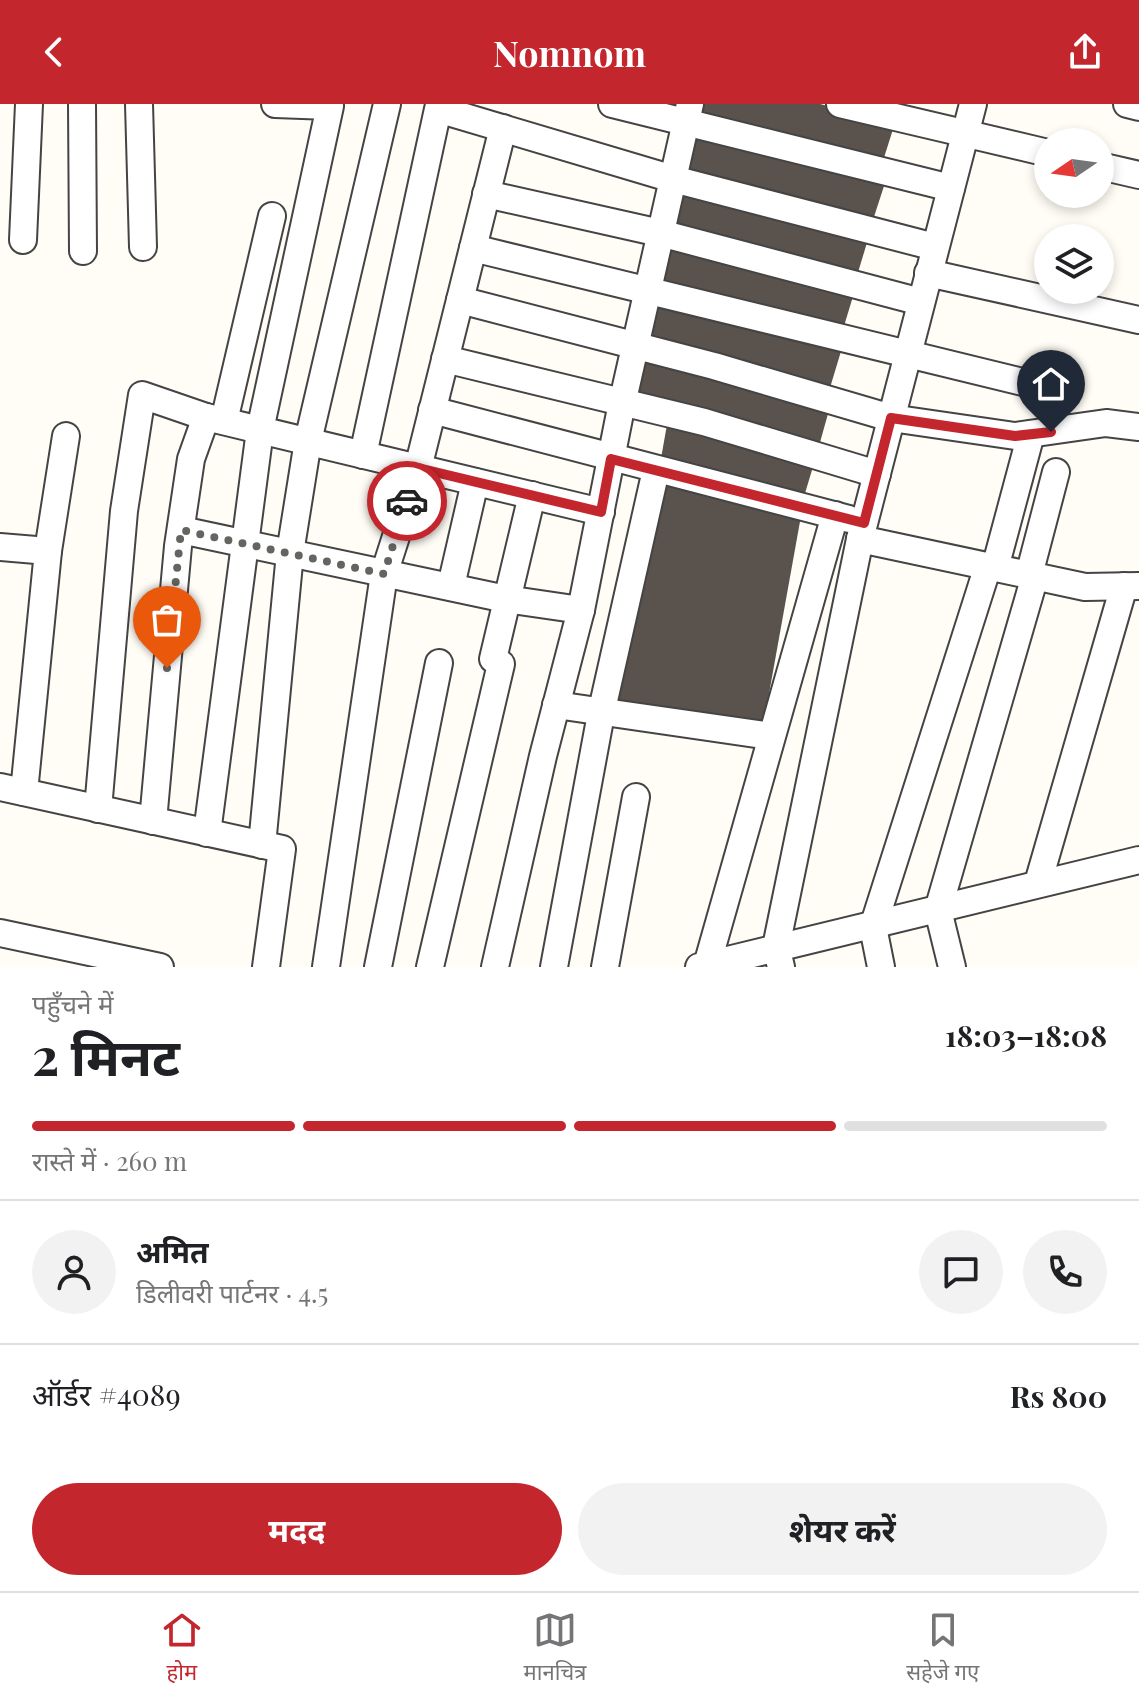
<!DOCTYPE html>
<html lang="hi">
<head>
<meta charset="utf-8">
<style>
	:root { --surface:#fff; --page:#f2f2f2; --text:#202124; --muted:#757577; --line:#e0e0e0; --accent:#c4262e }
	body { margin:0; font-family:"Playfair Display","Noto Sans Devanagari",serif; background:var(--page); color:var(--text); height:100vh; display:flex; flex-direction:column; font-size:30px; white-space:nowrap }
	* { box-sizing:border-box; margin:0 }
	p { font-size:26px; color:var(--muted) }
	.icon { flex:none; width:44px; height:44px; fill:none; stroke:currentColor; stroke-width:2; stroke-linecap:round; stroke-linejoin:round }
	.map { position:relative; height:863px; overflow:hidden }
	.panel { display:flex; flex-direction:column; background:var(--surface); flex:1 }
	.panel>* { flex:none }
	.needle { width:52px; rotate:257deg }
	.fabs { position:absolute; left:1034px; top:24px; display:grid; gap:16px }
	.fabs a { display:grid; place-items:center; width:80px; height:80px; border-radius:50%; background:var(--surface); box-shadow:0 4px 12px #0003; font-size:40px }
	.pin { position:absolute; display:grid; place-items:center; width:68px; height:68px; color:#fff; margin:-82px -34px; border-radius:50% 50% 50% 0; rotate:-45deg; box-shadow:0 0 8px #0007 }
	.pin .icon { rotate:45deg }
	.courier { position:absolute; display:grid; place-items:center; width:80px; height:80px; margin:-40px; border:6px solid #c4262e; border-radius:50%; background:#fff; color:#222; box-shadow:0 2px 10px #0007 }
	.headline em { font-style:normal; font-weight:700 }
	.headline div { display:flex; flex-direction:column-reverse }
	.headline { display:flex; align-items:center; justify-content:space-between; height:136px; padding:0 32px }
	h1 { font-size:52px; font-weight:700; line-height:60px }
	.bar { display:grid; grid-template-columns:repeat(4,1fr); gap:12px 8px; align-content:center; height:96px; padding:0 32px }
	.bar i { height:10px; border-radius:6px; background:var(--line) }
	.bar .on { background:var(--accent) }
	.bar p { grid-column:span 4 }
	.line { display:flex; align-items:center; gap:20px; padding:0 32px; border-top:2px solid var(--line) }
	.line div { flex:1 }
	.round { display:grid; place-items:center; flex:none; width:84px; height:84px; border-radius:42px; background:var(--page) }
	.action { display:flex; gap:16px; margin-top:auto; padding:16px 32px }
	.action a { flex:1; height:92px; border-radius:48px; background:var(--accent); color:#fff; font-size:32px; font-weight:700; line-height:92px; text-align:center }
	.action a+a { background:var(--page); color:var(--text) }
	header { display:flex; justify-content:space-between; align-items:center; height:104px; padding:0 32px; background:var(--accent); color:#fff; font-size:36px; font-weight:700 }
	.menu { display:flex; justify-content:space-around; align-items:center; height:112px; border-top:2px solid var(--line); background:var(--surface); font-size:22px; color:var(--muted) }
	.menu a { display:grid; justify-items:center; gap:4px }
	.menu .on { color:var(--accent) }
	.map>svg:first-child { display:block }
	.building { fill:#5a524d }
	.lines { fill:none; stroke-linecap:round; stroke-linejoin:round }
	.minor-casing { stroke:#444; stroke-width:30 }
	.minor { stroke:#fff; stroke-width:26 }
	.done { stroke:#646461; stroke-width:8; stroke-dasharray:0 14.4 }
	.route { stroke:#c4262e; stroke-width:10 }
</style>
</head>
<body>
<header><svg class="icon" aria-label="back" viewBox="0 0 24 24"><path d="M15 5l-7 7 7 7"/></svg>Nomnom<svg class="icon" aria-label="share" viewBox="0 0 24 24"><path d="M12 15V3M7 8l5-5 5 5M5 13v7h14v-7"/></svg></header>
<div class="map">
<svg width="1139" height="863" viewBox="0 0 1139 863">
	<rect width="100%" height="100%" fill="#fffdf5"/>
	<!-- building -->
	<g class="building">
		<polygon points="698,0 820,0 895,19 881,63 695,13"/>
		<polygon points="694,29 885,79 871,122 685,73"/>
		<polygon points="679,83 869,132 856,175 670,126"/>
		<polygon points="664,140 854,189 841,232 655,183"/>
		<polygon points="652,195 842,244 829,287 642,238"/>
		<polygon points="640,248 831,299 819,342 631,295"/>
		<polygon points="668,315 815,356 803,396 660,360"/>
		<polygon points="661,374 801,412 763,623 606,605"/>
	</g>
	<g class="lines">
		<defs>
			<g id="minor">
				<polyline points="82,0 83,147"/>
				<polyline points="139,0 143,143"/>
				<polyline points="612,0 951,84"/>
				<polyline points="840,0 1048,49"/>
				<polyline points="1127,0 1139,3"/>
				<polyline points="1100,62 1139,71"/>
				<polyline points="486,90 660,129 921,198"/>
				<polyline points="23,136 29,0"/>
				<polyline points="473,144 1043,283"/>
				<polyline points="928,169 1139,216"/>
				<polyline points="460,196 714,262 891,314 1015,332 1106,319 1139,323"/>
				<polyline points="445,255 704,318 877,370"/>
				<polyline points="432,306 849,415"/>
				<polyline points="224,317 272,112"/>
				<polyline points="363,351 438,5 673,75 935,143"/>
				<polyline points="181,426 506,495 581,506"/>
				<polyline points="860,435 1085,483 1139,482"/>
				<polyline points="0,443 48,447"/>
				<polyline points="995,464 1031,330"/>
				<polyline points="1029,471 1056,368"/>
				<polyline points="451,482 475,378"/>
				<polyline points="556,601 771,632"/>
				<polyline points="0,683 282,745 266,863"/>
				<polyline points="24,688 48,447 66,332"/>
				<polyline points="98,705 124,407 142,291 206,313 601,408"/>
				<polyline points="153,717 178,442 191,355 206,313"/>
				<polyline points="207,729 260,326 330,2 275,0"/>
				<polyline points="262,741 290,449 308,337 387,0"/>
				<polyline points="1038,779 1124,482"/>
				<polyline points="0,829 160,863"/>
				<polyline points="707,861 835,411"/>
				<polyline points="326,863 384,470 418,364 503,24"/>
				<polyline points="378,863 439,559"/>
				<polyline points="430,863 501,560 493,555 532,391"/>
				<polyline points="495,863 543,652 581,506 620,309 690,0"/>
				<polyline points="554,863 601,610 656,366"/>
				<polyline points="605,863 636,693"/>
				<polyline points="699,863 1139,756"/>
				<polyline points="781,863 776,843 860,435 973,0"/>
				<polyline points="881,863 873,823 988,462"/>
				<polyline points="952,863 938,806 1035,472"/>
			</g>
		</defs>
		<!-- minor casing -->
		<use href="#minor" class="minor-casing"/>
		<!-- minor -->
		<use href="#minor" class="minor"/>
	</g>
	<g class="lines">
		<!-- done -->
		<polyline class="done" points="167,564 181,426 384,470 407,397"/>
		<!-- route -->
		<polyline class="route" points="407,397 418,364 601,408 611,355 864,419 891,314 1015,332 1051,328"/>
	</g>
</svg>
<div class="fabs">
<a><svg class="needle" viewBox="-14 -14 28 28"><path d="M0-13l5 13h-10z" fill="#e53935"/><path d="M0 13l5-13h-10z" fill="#757577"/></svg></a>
<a><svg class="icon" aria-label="layers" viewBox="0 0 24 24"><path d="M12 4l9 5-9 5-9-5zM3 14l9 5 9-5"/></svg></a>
</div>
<div class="pin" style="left:167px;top:564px;background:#ea580c"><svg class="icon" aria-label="bag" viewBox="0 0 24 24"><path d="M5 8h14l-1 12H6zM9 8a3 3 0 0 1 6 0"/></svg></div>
<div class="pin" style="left:1051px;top:328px;background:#1f2937"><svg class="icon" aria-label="home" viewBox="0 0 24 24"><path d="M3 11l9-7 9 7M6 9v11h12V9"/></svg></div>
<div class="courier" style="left:407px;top:397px"><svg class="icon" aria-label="car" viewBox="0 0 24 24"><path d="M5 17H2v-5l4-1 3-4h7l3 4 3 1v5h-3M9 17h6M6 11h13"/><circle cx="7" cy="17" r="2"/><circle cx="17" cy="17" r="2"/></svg></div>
</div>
<section class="panel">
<div class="headline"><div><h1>2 मिनट</h1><p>पहुँचने में</p></div><em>18:03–18:08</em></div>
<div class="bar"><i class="on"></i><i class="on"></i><i class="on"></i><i></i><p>रास्ते में · 260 m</p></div>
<div class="line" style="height:144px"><a class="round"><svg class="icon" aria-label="person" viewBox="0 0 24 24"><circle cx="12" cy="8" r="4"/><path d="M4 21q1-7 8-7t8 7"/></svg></a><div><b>अमित</b><p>डिलीवरी पार्टनर · 4.5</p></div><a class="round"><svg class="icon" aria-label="chat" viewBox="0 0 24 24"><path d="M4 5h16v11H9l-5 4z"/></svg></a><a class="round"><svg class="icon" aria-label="phone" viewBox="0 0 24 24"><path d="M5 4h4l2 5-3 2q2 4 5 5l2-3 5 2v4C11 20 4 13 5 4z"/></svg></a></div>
<div class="line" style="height:104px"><div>ऑर्डर #4089</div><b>Rs 800</b></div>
<div class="action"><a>मदद</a><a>शेयर करें</a></div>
</section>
<nav class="menu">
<a class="on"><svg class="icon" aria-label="home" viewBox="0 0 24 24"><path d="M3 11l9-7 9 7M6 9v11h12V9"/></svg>होम</a>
<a><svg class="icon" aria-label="map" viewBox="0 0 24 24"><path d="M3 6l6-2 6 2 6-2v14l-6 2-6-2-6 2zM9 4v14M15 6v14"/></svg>मानचित्र</a>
<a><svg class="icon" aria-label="saved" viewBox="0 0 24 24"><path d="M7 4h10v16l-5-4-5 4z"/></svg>सहेजे गए</a>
</nav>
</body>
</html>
